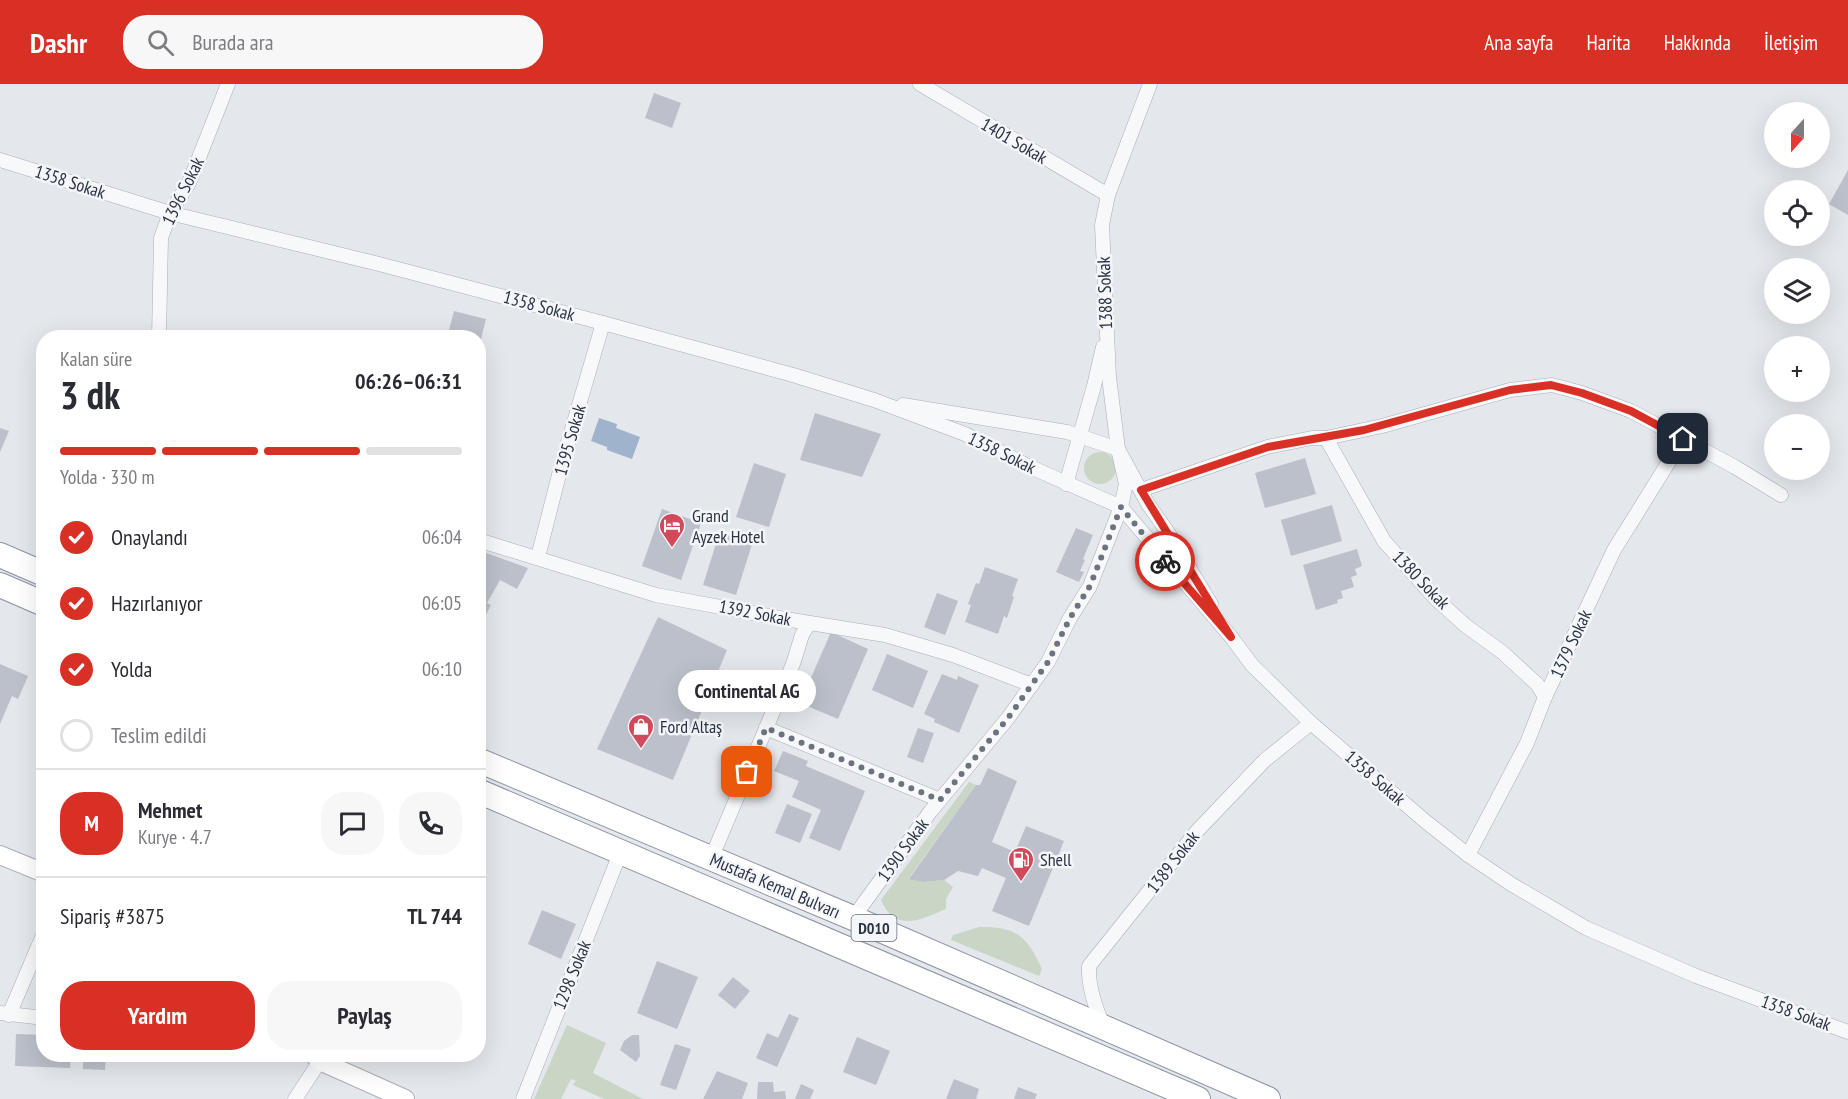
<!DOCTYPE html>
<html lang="tr">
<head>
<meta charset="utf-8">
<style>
	:root { --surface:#fff; --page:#f7f7f7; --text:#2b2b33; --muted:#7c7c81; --line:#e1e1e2; --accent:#d93025 }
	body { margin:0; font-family:"PT Sans Narrow",sans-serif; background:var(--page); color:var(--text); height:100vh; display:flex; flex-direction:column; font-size:22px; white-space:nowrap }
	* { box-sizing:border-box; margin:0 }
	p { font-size:20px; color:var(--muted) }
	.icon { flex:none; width:33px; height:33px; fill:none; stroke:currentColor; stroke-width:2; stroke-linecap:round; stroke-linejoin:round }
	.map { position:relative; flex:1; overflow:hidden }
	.panel { position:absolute; left:36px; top:246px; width:450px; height:732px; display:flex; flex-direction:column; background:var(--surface); border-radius:24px; box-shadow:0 6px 24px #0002 }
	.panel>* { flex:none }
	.needle { width:39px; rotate:201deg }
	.buttons { position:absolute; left:1764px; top:18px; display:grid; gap:12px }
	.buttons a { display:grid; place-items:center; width:66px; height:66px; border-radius:50%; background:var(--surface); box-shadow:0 6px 24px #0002; font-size:30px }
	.pin { position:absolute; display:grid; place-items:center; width:51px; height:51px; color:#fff; margin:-26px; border-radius:12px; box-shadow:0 3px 9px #0006 }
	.courier { position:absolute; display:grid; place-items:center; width:60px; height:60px; margin:-30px; border:4px solid #d93025; border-radius:50%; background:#fff; color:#222; box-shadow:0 2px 8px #0007 }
	.bubble { position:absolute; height:42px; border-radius:21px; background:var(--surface); box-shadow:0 6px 24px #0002; font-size:20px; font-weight:700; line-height:42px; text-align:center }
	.overview em { font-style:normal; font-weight:700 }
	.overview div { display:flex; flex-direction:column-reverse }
	.overview { display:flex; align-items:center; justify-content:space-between; height:102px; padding:0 24px }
	h1 { font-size:39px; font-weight:700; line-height:45px }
	.bar { display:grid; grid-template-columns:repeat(4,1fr); gap:9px 6px; align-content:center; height:72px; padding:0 24px }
	.bar i { height:8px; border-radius:4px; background:var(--line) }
	.bar .selected { background:var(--accent) }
	.bar p { grid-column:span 4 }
	.line { display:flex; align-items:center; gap:15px; padding:0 24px; border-top:2px solid var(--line) }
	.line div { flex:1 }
	.round { display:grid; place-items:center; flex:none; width:63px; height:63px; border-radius:24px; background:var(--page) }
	ol { padding:0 24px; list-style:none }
	li { display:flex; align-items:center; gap:18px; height:66px }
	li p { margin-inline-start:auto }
	li .icon { padding:6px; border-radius:50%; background:var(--accent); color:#fff; stroke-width:4 }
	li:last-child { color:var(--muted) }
	li i { width:33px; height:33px; border:3px solid var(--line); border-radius:50% }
	.button { display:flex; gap:12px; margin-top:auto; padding:12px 24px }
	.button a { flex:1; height:69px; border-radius:24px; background:var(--accent); color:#fff; font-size:24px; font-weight:700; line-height:69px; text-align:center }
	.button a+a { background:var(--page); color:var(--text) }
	header { display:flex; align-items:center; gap:36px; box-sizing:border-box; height:84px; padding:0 30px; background:var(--accent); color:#fff }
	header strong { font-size:28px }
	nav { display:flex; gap:33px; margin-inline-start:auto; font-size:21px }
	.search { width:420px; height:54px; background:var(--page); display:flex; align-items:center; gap:15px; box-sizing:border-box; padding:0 21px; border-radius:24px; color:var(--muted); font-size:22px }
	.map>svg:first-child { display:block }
	.green { fill:#c9d6c5 }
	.water { fill:#9fb4cc }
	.building { fill:#bbc0ca }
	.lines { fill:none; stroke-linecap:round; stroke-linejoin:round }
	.street-casing { stroke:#a9aeb7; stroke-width:15 }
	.secondary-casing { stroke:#a9aeb7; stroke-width:20 }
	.highway-casing { stroke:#8b94a3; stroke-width:26 }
	.street { stroke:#f7f8fa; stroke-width:14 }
	.secondary { stroke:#fff; stroke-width:18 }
	.highway { stroke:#fff; stroke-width:24 }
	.done { stroke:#6c737f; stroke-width:6; stroke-dasharray:0 10.8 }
	.route { stroke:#d93025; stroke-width:8 }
	.labels { text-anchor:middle; stroke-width:5; stroke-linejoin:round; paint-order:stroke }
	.shield { fill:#f4f6f9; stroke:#676e7b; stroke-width:1.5 }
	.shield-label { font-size:16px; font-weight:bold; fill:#2b3445 }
	.street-label { font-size:18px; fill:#2b3445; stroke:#f4f6f9 }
	.poi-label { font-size:18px; fill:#2b3445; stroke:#f4f6f9; text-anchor:start }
</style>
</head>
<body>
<header>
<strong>Dashr</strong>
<div class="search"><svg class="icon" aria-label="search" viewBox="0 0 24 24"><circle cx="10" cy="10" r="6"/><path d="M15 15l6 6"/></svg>Burada ara</div>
<nav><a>Ana sayfa</a><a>Harita</a><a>Hakkında</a><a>İletişim</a></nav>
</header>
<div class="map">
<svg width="1848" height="1015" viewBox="0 0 1848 1015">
	<rect width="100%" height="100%" fill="#e4e7ec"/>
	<!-- green -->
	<g class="green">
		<circle cx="1100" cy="384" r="16"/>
		<path d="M969 698 976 701 909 794 923 798 944 796 953 803 946 815V825C922 835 895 850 881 816Z"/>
		<path d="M979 843C1017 842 1027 853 1042 885L1039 892 951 856 953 851Z"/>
		<polygon points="567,941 606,959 593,989 643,1015 604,1015 573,1001 576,997 571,995 561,1015 534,1015"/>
	</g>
	<!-- water -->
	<polygon class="water" points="599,334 617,340 616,344 640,353 632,375 607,366 607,363 591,357"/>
	<!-- building -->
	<g class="building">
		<polygon points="654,9 681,19 672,44 645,34"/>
		<polygon points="1848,86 1848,131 1829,120"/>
		<polygon points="454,227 486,235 479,263 478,254 447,254"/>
		<polygon points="815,329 881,350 862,393 800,376"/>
		<polygon points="0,344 9,347 0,368"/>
		<polygon points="1305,374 1316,410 1265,424 1255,389"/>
		<polygon points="754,379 786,390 769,443 736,433"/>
		<polygon points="1332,421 1342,457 1291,472 1281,436"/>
		<polygon points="662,425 701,439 681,496 642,482"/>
		<polygon points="1076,444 1093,451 1083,475 1085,476 1080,487 1084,488 1079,498 1056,488"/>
		<polygon points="720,447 753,457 736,511 703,501"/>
		<polygon points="1357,465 1362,482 1355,485 1357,491 1351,493 1354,503 1341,507 1343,514 1337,516 1338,519 1316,526 1303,481"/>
		<polygon points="478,466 528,484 517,505 500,496 487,519 491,521 478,546"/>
		<polygon points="985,483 1018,495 1012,512 1014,513 1007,534 1004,532 998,550 965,538 971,521 968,520 976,499 979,500"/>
		<polygon points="937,509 958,517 945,551 924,543"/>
		<polygon points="658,533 727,566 673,696 597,665"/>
		<polygon points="831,548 868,565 838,635 800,619"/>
		<polygon points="887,570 928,587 913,624 872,606"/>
		<polygon points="0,580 28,592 18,615 12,612 0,640"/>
		<polygon points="942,590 957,596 958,592 979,601 959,649 934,638 935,635 924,630"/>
		<polygon points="918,644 934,649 923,679 907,673"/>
		<polygon points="783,667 808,677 806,682 865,707 840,767 809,754 821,726 792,713 799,697 774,687"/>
		<polygon points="988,684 1017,697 992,758 1015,768 1026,742 1064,757 1029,842 992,827 1006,794 982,784 978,792 958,787 944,796 923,798 909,795 976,701 980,701"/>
		<polygon points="787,720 812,730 800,759 775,749"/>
		<polygon points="542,826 576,840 561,875 528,860"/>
		<polygon points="657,877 698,893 677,945 637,929"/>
		<polygon points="733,893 750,907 735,925 718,911"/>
		<polygon points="789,930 799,934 777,983 756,974 767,949 778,954"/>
		<polygon points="16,950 44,951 44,970 71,970 70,984 15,982"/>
		<polygon points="632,951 639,951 640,972 636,978 620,966 624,957"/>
		<polygon points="857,953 890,967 876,1001 843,988"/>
		<polygon points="675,960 691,965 676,1006 660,1001"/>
		<polygon points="83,970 106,970 105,986 83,985"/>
		<polygon points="717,987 748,999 742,1015 703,1015"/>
		<polygon points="954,995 979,1005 976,1015 946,1015"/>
		<polygon points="758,998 773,998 774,1008 785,1007 786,1015 757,1015"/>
		<polygon points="801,1000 814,1006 810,1015 795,1015"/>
		<polygon points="1018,1003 1037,1010 1035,1015 1014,1015"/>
	</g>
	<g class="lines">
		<defs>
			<g id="street">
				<polyline points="920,0 1108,111"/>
				<polyline points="0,76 170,129 379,180 603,239 793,291 874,316 965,350 1028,382 1121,423 1231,553 1252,581 1311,639 1425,737 1468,771 1511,800 1586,844 1696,892 1848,948"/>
				<polyline points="159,254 161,154 170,129 189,99 228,0"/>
				<polyline points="903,321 1067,348 1118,365 1148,420 1169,450 1211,520"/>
				<polyline points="1326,354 1384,457 1436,515 1466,542 1502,568 1537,600 1545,613"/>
				<polyline points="1066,400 1094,302 1103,263"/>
				<polyline points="1141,406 1267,363 1312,354 1326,354 1382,342 1510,306 1552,301 1582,309 1631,327 1735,383 1781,411"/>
				<polyline points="478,456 656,511 785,535 885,551 953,571 1032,601"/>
				<polyline points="538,473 561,383 603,239"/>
				<polyline points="766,644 940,716"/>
				<polyline points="1468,771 1527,659 1545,613 1614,466 1683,355"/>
				<polyline points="711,775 793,580 802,551 809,539"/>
				<polyline points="853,834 930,728 1008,634 1048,578 1070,534 1090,502 1121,423 1126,400 1118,365 1109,293 1102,141 1108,111 1150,0"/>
				<polyline points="0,929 44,934"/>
				<polyline points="9,931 44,849"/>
				<path d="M1104 944C1096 924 1088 904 1089 882L1197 747 1265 676 1311 639"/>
				<polyline points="295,1015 320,977"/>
				<polyline points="523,1015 621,767"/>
			</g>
			<g id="secondary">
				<polyline points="0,771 44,789"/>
				<polyline points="313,970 320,977 405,1015"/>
			</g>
			<g id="highway">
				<polyline points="0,471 44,490"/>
				<polyline points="0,501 44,520"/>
				<polyline points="478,676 853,834 1268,1015"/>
				<polyline points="478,707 1198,1015"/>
			</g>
		</defs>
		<!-- street casing -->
		<use href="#street" class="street-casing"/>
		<!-- secondary casing -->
		<use href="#secondary" class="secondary-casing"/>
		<!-- highway casing -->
		<use href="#highway" class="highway-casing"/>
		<!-- street -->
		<use href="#street" class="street"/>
		<!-- secondary -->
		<use href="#secondary" class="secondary"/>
		<!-- highway -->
		<use href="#highway" class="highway"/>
	</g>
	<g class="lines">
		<!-- done -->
		<polyline class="done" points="747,688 766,644 940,716 1008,634 1048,578 1070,534 1090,502 1121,423 1165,477"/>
		<!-- route -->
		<polyline class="route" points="1165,477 1231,553 1141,406 1268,363 1364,346 1510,306 1551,301 1582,309 1631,327 1683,355"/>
	</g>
	<!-- icons -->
	<defs>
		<symbol id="hotel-pin" viewBox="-11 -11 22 30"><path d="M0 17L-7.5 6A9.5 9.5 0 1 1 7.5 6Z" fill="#d1495b" stroke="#f4f6f9"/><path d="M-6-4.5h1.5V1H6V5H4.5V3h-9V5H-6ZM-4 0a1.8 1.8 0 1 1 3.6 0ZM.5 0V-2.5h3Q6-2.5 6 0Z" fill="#fff"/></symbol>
		<symbol id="shop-pin" viewBox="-11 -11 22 30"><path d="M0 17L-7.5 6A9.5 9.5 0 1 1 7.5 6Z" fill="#d1495b" stroke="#f4f6f9"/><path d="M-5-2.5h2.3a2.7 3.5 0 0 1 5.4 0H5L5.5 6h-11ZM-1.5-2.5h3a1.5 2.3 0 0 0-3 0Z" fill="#fff"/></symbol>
		<symbol id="fuel-pin" viewBox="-11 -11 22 30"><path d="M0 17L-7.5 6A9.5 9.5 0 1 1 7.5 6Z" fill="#d1495b" stroke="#f4f6f9"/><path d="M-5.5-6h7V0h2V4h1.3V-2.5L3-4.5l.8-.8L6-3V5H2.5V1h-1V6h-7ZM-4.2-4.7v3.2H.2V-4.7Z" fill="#fff"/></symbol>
	</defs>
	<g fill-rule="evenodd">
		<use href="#hotel-pin" x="657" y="427" width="30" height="40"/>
		<use href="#shop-pin" x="626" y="628" width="30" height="40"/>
		<use href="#fuel-pin" x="1006" y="761" width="30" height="40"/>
	</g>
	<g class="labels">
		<!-- shield labels -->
		<rect class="shield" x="851.5" y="831" width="45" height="26" rx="4.5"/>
		<g class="shield-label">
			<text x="874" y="850">D010</text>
		</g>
		<!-- street labels -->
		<g class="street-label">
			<text transform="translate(1014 57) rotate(30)" y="6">1401 Sokak</text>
			<text transform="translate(70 98) rotate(18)" y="6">1358 Sokak</text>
			<text transform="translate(183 107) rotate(-64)" y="6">1396 Sokak</text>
			<text transform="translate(1105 209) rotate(-92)" y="6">1388 Sokak</text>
			<text transform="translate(539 222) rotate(15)" y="6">1358 Sokak</text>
			<text transform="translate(570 356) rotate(-74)" y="6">1395 Sokak</text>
			<text transform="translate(1002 369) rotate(26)" y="6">1358 Sokak</text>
			<text transform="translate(1421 496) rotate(46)" y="6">1380 Sokak</text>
			<text transform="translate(755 529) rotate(11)" y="6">1392 Sokak</text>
			<text transform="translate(1571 560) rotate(-65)" y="6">1379 Sokak</text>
			<text transform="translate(1375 694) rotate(41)" y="6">1358 Sokak</text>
			<text transform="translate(903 766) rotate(-54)" y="6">1390 Sokak</text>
			<text transform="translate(1173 778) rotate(-52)" y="6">1389 Sokak</text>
			<text transform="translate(775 802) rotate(23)" y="6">Mustafa Kemal Bulvarı</text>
			<text transform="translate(572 891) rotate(-68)" y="6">1298 Sokak</text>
			<text transform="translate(1796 929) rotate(20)" y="6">1358 Sokak</text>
		</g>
		<!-- poi labels -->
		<g class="poi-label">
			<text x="692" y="438">Grand<tspan x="692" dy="21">Ayzek Hotel</tspan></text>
			<text x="660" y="649">Ford Altaş</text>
			<text x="1040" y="782">Shell</text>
		</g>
	</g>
</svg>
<div class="buttons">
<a><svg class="needle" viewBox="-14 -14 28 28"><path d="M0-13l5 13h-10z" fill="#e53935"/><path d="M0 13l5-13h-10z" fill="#7c7c81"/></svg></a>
<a><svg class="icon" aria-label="locate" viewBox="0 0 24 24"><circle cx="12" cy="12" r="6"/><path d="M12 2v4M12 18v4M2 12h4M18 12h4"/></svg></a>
<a><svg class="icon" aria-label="layers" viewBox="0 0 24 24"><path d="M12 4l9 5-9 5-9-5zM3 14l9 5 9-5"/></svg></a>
<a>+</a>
<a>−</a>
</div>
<div class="pin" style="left:747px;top:688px;background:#ea580c"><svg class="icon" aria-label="bag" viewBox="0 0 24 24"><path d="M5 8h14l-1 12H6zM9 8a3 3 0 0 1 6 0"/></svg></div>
<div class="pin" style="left:1683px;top:355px;background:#1f2937"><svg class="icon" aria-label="home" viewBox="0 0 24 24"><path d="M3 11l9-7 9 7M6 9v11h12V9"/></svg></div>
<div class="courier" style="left:1165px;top:477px"><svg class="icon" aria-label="bike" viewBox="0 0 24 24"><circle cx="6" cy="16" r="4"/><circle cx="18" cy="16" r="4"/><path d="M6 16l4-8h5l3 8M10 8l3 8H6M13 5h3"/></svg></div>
<div class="bubble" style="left:678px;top:586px;width:138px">Continental AG</div>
<section class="panel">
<div class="overview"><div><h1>3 dk</h1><p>Kalan süre</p></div><em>06:26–06:31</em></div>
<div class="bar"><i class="selected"></i><i class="selected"></i><i class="selected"></i><i></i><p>Yolda · 330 m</p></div>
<ol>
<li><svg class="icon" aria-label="check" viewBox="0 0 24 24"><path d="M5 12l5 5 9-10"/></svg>Onaylandı<p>06:04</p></li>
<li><svg class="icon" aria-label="check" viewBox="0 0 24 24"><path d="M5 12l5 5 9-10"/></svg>Hazırlanıyor<p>06:05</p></li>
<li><svg class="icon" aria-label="check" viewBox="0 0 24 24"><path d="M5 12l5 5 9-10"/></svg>Yolda<p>06:10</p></li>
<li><i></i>Teslim edildi</li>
</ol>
<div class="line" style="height:108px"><b class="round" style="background:var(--accent);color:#fff">M</b><div><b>Mehmet</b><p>Kurye · 4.7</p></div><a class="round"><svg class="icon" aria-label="chat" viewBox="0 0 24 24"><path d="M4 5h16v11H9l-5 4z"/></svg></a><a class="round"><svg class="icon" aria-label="phone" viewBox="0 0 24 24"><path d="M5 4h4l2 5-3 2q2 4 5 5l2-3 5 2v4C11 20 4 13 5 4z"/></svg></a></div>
<div class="line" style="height:78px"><div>Sipariş #3875</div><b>TL 744</b></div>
<div class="button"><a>Yardım</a><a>Paylaş</a></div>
</section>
</div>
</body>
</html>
